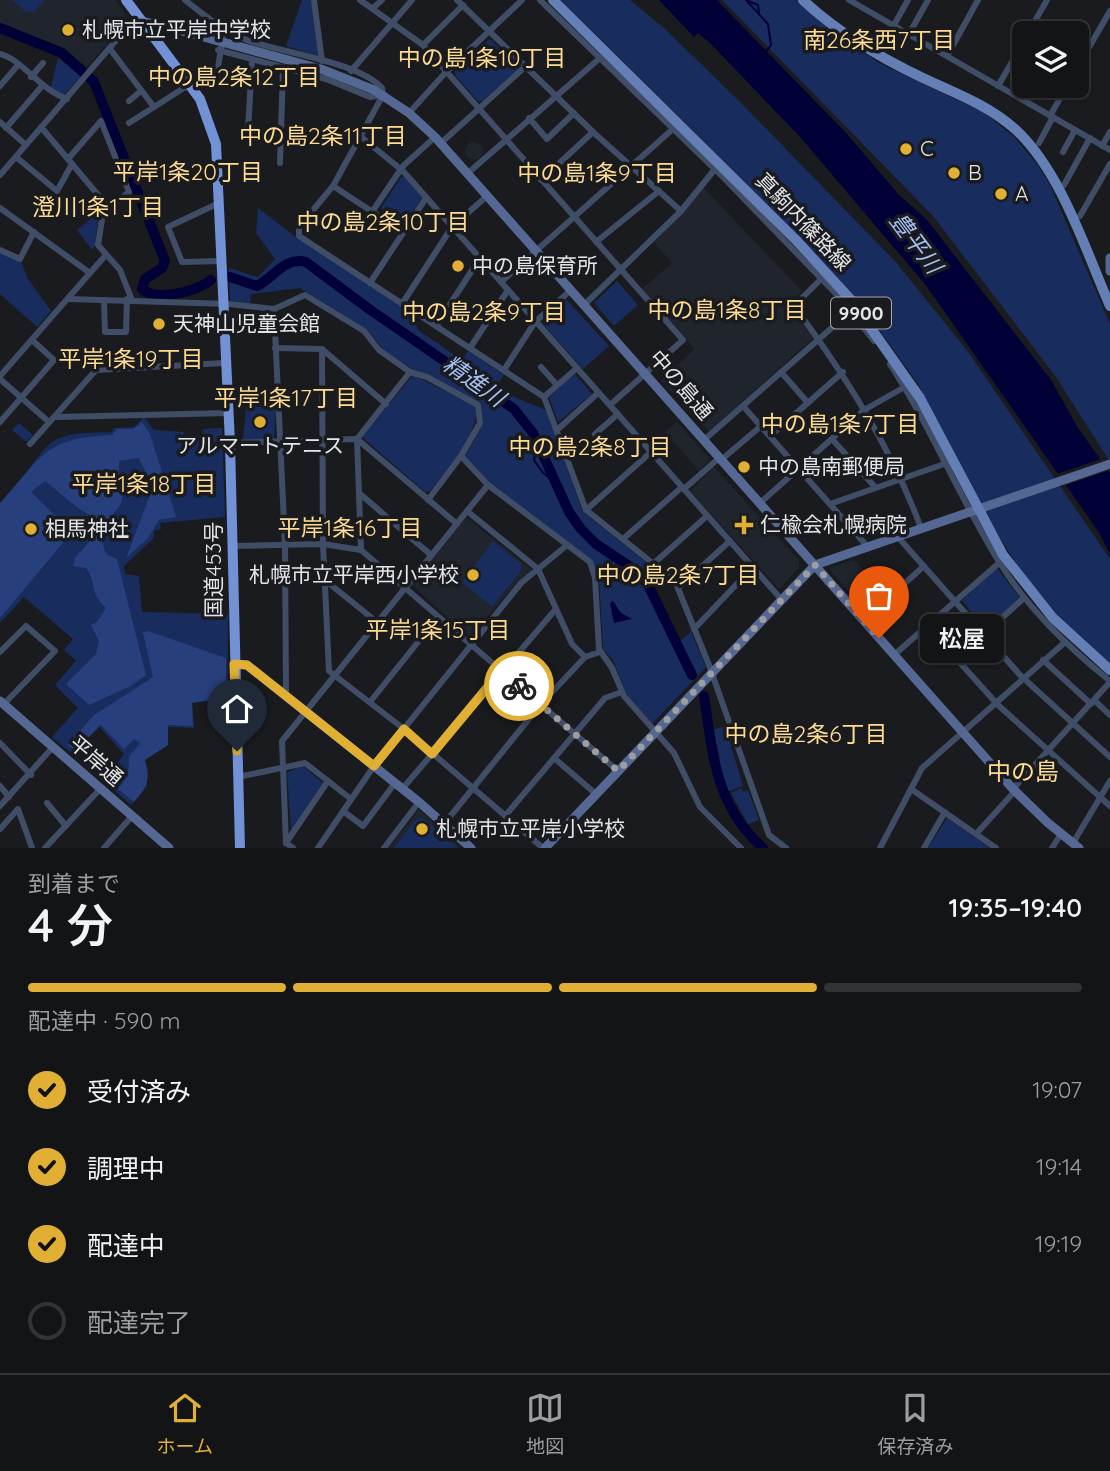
<!DOCTYPE html>
<html lang="ja">
<head>
<meta charset="utf-8">
<style>
	:root { --surface:#131416; --page:#1c1d1f; --text:#f1f3f6; --muted:#9d9ea1; --line:#323335; --accent:#e1af34 }
	body { margin:0; font-family:Quicksand,"Noto Sans JP",sans-serif; background:var(--page); color:var(--text); height:100vh; display:flex; flex-direction:column; font-size:26px; white-space:nowrap }
	* { box-sizing:border-box; margin:0 }
	p { font-size:23px; color:var(--muted) }
	.icon { flex:none; width:38px; height:38px; fill:none; stroke:currentColor; stroke-width:2; stroke-linecap:round; stroke-linejoin:round }
	.map { position:relative; height:848px; overflow:hidden }
	.details { display:flex; flex-direction:column; background:var(--surface); flex:1 }
	.details>* { flex:none }
	.tools { position:absolute; left:1012px; top:21px; display:grid; gap:14px }
	.tools a { display:grid; place-items:center; width:77px; height:77px; border-radius:10px; background:var(--surface); box-shadow:0 2px 5px #0004,0 0 0 2px var(--line); font-size:35px }
	.pin { position:absolute; display:grid; place-items:center; width:60px; height:60px; color:#fff; margin:-72px -30px; border-radius:50% 50% 50% 0; rotate:-45deg; box-shadow:0 0 7px #0007 }
	.pin .icon { rotate:45deg }
	.courier { position:absolute; display:grid; place-items:center; width:70px; height:70px; margin:-35px; border:5px solid #e1af34; border-radius:50%; background:#fff; color:#222; box-shadow:0 2px 9px #0007 }
	.bubble { position:absolute; height:49px; border-radius:10px; background:var(--surface); box-shadow:0 2px 5px #0004,0 0 0 2px var(--line); font-size:23px; font-weight:600; line-height:49px; text-align:center }
	.summary em { font-style:normal; font-weight:600 }
	.summary div { display:flex; flex-direction:column-reverse }
	.summary { display:flex; align-items:center; justify-content:space-between; height:119px; padding:0 28px }
	h1 { font-size:46px; font-weight:600; line-height:52px }
	.bar { display:grid; grid-template-columns:repeat(4,1fr); gap:10px 7px; align-content:center; height:84px; padding:0 28px }
	.bar i { height:9px; border-radius:5px; background:var(--line) }
	.bar .current { background:var(--accent) }
	.bar p { grid-column:span 4 }
	ol { padding:0 28px; list-style:none }
	li { display:flex; align-items:center; gap:21px; height:77px }
	li p { margin-inline-start:auto }
	li .icon { padding:7px; border-radius:50%; background:var(--accent); color:#111; stroke-width:4 }
	li:last-child { color:var(--muted) }
	li i { width:38px; height:38px; border:4px solid var(--line); border-radius:50% }
	.dock { display:flex; justify-content:space-around; align-items:center; height:98px; border-top:2px solid var(--line); background:var(--surface); font-size:19px; color:var(--muted) }
	.dock a { display:grid; justify-items:center; gap:4px }
	.dock .current { color:var(--accent) }
	.map>svg:first-child { display:block }
	.built { fill:#20242d }
	.green { fill:#182c5d }
	.forest { fill:#273f7c }
	.water { fill:#010037 }
	.pier { fill:#191b1e }
	.lines { fill:none; stroke-linecap:round; stroke-linejoin:round }
	.stream { stroke:#010037; stroke-width:2 }
	.river { stroke:#010037; stroke-width:10 }
	.street { stroke:#404d67; stroke-width:6 }
	.secondary { stroke:#556893; stroke-width:9 }
	.primary { stroke:#647eb6; stroke-width:10 }
	.highway { stroke:#7391d5; stroke-width:10 }
	.secondary-bridge { stroke:#556893; stroke-width:9 }
	.done { stroke:#9d9ea1; stroke-width:7; stroke-dasharray:0 12.6 }
	.route { stroke:#e1af34; stroke-width:9 }
	.poi-dot { fill:#e1af34; stroke:#191b1e; stroke-width:2.5 }
	.labels { text-anchor:middle; stroke-width:7; stroke-linejoin:round; paint-order:stroke }
	.shield { fill:#191b1e; stroke:#a7a8ab; stroke-width:2 }
	.shield-label { font-size:19px; font-weight:bold; fill:#e4e5e8 }
	.poi-label { font-size:21px; fill:#e4e5e8; stroke:#191b1e; text-anchor:start }
	.street-label { font-size:21px; fill:#e4e5e8; stroke:#191b1e }
	.neighbourhood-label { font-size:23px; fill:#fedb91; stroke:#191b1e }
	.water-label { font-size:23px; font-style:italic; fill:#a6c0f6; stroke:#191b1e }
	.quarter-label { font-size:24px; fill:#fedb91; stroke:#191b1e }
</style>
</head>
<body>
<div class="map">
<svg width="1110" height="848" viewBox="0 0 1110 848">
	<rect width="100%" height="100%" fill="#191b1e"/>
	<!-- built -->
	<g class="built">
		<polygon points="0,0 116,0 128,20 87,67 64,48 0,23"/>
		<circle cx="474" cy="151" r="9"/>
		<polygon points="703,187 802,291 788,304 813,338 709,432 661,380 695,349 642,289 672,263 654,242"/>
		<polygon points="677,422 710,459 699,471 665,432"/>
		<polygon points="714,467 799,560 799,568 779,589 690,491"/>
		<polygon points="466,517 532,570 517,582 470,638 412,585"/>
		<polygon points="854,560 878,587 859,603 830,570 831,567"/>
		<polygon points="419,809 461,848 389,848"/>
	</g>
	<!-- green -->
	<g class="green">
		<polygon points="12,0 45,0 34,12 26,12"/>
		<polygon points="302,0 311,0 322,57 286,46"/>
		<polygon points="561,0 630,0 664,28 742,104 894,260 966,349 1110,559 1110,665 1060,618 1019,568 994,528 918,384 860,303 761,198"/>
		<polygon points="722,0 797,0 835,33 879,63 983,112 1013,136 1037,164 1050,185 1110,324 1110,462 1056,377 933,216"/>
		<polygon points="490,39 520,68 482,101 478,101 455,75 455,71"/>
		<polygon points="58,58 81,76 64,95 50,90"/>
		<polygon points="401,177 405,177 423,196 404,225 381,208"/>
		<polygon points="258,208 297,238 411,312 418,330 462,360 468,351 504,375 498,384 516,398 546,410 583,512 652,567 644,572 680,641 691,632 706,667 652,724 626,693 613,660 603,649 599,577 592,563 493,486 465,456 483,424 481,403 414,370 385,351 367,330 300,288 251,294 250,303 230,301 229,268 258,277 275,259 256,233"/>
		<polygon points="99,212 95,246 92,250 77,230"/>
		<polygon points="0,253 21,262 28,279 51,311 37,327 0,294"/>
		<polygon points="617,281 638,305 614,326 594,303"/>
		<polygon points="566,299 609,346 583,369 542,323"/>
		<polygon points="575,374 592,394 558,422 549,397"/>
		<path d="M413 375 477 407C476 439 450 467 430 491L425 492 362 437Z"/>
		<polygon points="276,406 274,439 243,440 246,407"/>
		<path d="M144 417 154 430 184 432 185 436H202L203 429 222 428 225 517 160 523 161 529 154 531V538L124 566 125 574 139 576 142 612 228 614 227 701 192 702 194 728 167 727 144 759 147 786 131 805 104 781 124 754 97 724 71 753 52 737 78 708 55 685 76 661 64 650 73 639 24 597 0 623V506C12 493 44 446 52 442 70 431 92 433 112 432L114 428 134 427Z"/>
		<polygon points="19,423 33,435 26,442 12,430"/>
		<polygon points="493,541 521,564 521,571 492,607 462,582"/>
		<polygon points="997,568 1021,599 984,629 962,600"/>
		<polygon points="725,726 743,786 727,792 717,761 720,759 713,730"/>
		<polygon points="303,766 323,783 291,831 287,772"/>
		<polygon points="742,788 743,792 748,790 759,820 748,824 731,793"/>
		<polygon points="423,818 458,848 394,848 416,819"/>
		<polygon points="947,818 990,848 928,848"/>
	</g>
	<!-- forest -->
	<g class="forest">
		<path d="M142 422 150 434 176 517 159 520 148 538 126 558 153 487 139 458 119 461V473L126 481 121 504 107 522C81 515 66 497 45 481L31 492 72 532 0 618V503C43 456 44 438 112 435L117 429H133Z"/>
		<path d="M96 534 100 536 106 554 117 559 146 675 131 686 89 705 66 684 96 654 99 641 91 625 97 622 106 608C88 591 97 582 86 568L73 566 75 558Z"/>
		<path d="M148 631 226 658V697L192 703 193 726 168 725V745L145 760C151 780 147 787 134 802L118 789 128 776 129 757 140 743 134 739 124 749 101 725 75 751 68 745 93 716 153 677 143 632Z"/>
	</g>
	<!-- water -->
	<g class="water">
		<polygon points="659,0 717,0 847,134 899,195 927,220 1051,380 1078,428 1110,473 1110,554 1098,531 925,284 801,138 710,43 698,33 694,37"/>
		<polygon points="613,601 621,613 632,619 614,623 610,603"/>
	</g>
	<!-- pier -->
	<polygon class="pier" points="1104,458 1110,470 1061,487 1054,475"/>
	<g class="lines">
		<!-- stream -->
		<g class="stream">
			<polyline points="746,0 768,24 771,45 765,53"/>
			<polyline points="748,1 758,5 759,13"/>
			<polyline points="537,444 534,460 543,473 555,482"/>
		</g>
		<!-- river -->
		<g class="river">
			<path d="M0 28 62 53 94 82 165 261 162 268 145 279 142 289C156 302 198 291 211 280"/>
			<path d="M230 277 257 286C273 278 286 256 306 262L369 309 514 409 533 433 569 512 581 529 596 544 635 570 648 585 692 675"/>
			<path d="M704 696C713 755 715 805 763 848"/>
		</g>
		<!-- street -->
		<g class="street">
			<path d="M185 0C204 15 222 30 244 39 280 53 357 61 382 88L383 95 333 186 299 227V236L544 397 586 510 675 581 709 665 769 835 786 848"/>
			<polyline points="314,0 322,61"/>
			<polyline points="360,0 423,45 683,340 610,405"/>
			<polyline points="457,0 593,132 681,211"/>
			<polyline points="540,0 721,175 841,299 874,341"/>
			<polyline points="849,0 1110,150"/>
			<polyline points="373,8 382,0"/>
			<polyline points="894,25 908,0"/>
			<polyline points="224,30 216,80 251,81"/>
			<polyline points="1028,33 1047,0"/>
			<polyline points="909,34 928,0"/>
			<polyline points="423,45 463,5"/>
			<polyline points="110,49 154,107"/>
			<polyline points="218,50 326,79 370,97 383,95"/>
			<path d="M0 54C23 60 39 89 67 99"/>
			<polyline points="947,56 978,0"/>
			<polyline points="252,59 248,131 282,133"/>
			<polyline points="1076,70 1110,11"/>
			<polyline points="351,71 412,0"/>
			<polyline points="31,77 43,63"/>
			<polyline points="0,86 18,65"/>
			<polyline points="998,86 1024,41"/>
			<polyline points="129,101 141,91"/>
			<polyline points="409,113 446,72 522,0"/>
			<polyline points="1050,116 1067,86"/>
			<polyline points="529,118 547,139 574,113"/>
			<polyline points="0,122 26,145"/>
			<polyline points="129,123 190,84"/>
			<polyline points="41,127 109,208"/>
			<polyline points="6,128 42,86"/>
			<polyline points="360,136 403,171 781,599"/>
			<polyline points="441,143 526,66"/>
			<polyline points="1039,143 1053,117"/>
			<polyline points="1102,146 1110,132"/>
			<polyline points="1063,152 1075,130"/>
			<polyline points="16,157 57,191 72,164"/>
			<polyline points="68,159 101,121 129,192 103,213 98,245 120,270 132,300"/>
			<polyline points="280,163 283,68"/>
			<polyline points="468,173 600,58"/>
			<polyline points="0,175 138,15"/>
			<polyline points="541,180 593,132"/>
			<polyline points="1064,185 1090,138"/>
			<polyline points="333,186 403,232"/>
			<polyline points="219,203 168,227 182,262 221,261"/>
			<polyline points="0,208 90,273 0,376"/>
			<polyline points="372,212 403,166 435,137"/>
			<polyline points="1080,216 1110,164"/>
			<polyline points="596,242 659,191"/>
			<polyline points="0,250 20,259 34,232"/>
			<polyline points="90,273 105,256"/>
			<path d="M820 280 794 306C845 375 891 447 921 528"/>
			<polyline points="501,282 674,128"/>
			<polyline points="370,283 426,198"/>
			<polyline points="68,299 229,304 274,309 305,295 364,331 379,350 410,372 357,439 361,550"/>
			<polyline points="104,300 105,332 126,332 127,299"/>
			<polyline points="402,304 452,227 487,196"/>
			<polyline points="584,305 681,211 715,169"/>
			<polyline points="274,309 285,544 286,696"/>
			<polyline points="436,326 480,258"/>
			<polyline points="275,348 322,349 386,404"/>
			<polyline points="470,348 508,290"/>
			<polyline points="322,349 323,544 329,671 404,729 543,848"/>
			<path d="M890 364C931 427 959 497 998 560 1027 608 1067 646 1110 681"/>
			<polyline points="541,367 557,385"/>
			<polyline points="504,370 535,322 571,290"/>
			<polyline points="410,372 427,377 478,405 480,423 461,456"/>
			<polyline points="781,372 808,403"/>
			<polyline points="0,379 49,422"/>
			<polyline points="544,397 577,368"/>
			<polyline points="743,406 867,546"/>
			<polyline points="56,417 229,413"/>
			<polyline points="0,422 54,360 32,340"/>
			<polyline points="557,430 598,393"/>
			<polyline points="595,434 618,414"/>
			<polyline points="770,436 843,372"/>
			<polyline points="832,439 875,487"/>
			<polyline points="704,440 851,311"/>
			<polyline points="230,443 357,439 457,524"/>
			<polyline points="30,444 96,370 224,363"/>
			<polyline points="721,460 761,426"/>
			<polyline points="684,489 719,458"/>
			<polyline points="359,493 431,555"/>
			<polyline points="428,500 461,456 488,485 590,562 595,578 599,649 612,668 624,696 674,753 700,807 741,848"/>
			<polyline points="760,503 864,410 903,388"/>
			<polyline points="830,504 947,463"/>
			<polyline points="586,510 651,452"/>
			<polyline points="467,511 538,569 572,644 585,657"/>
			<polyline points="897,536 1021,676 1110,757"/>
			<polyline points="623,539 682,487"/>
			<polyline points="234,546 323,544 361,550 618,771"/>
			<polyline points="653,564 707,516"/>
			<polyline points="326,581 377,622"/>
			<polyline points="678,588 730,541"/>
			<polyline points="864,620 924,566"/>
			<polyline points="927,626 998,705 1110,806"/>
			<polyline points="694,629 753,567"/>
			<polyline points="984,634 1024,598"/>
			<polyline points="0,652 26,626 55,651 4,704"/>
			<polyline points="894,655 999,563"/>
			<polyline points="1043,660 1091,704"/>
			<polyline points="1094,700 1110,715"/>
			<polyline points="370,702 438,617"/>
			<polyline points="0,743 31,775"/>
			<polyline points="554,758 596,794"/>
			<polyline points="238,777 305,763 351,799"/>
			<polyline points="0,786 9,797"/>
			<polyline points="403,788 555,610"/>
			<polyline points="911,789 996,848"/>
			<polyline points="1013,789 1110,682"/>
			<polyline points="47,803 66,826"/>
			<polyline points="0,806 53,747"/>
			<polyline points="343,811 363,826 395,783"/>
			<polyline points="505,816 605,698 622,692"/>
			<polyline points="444,824 541,704 585,657 600,652"/>
			<polyline points="0,829 18,809 32,848"/>
			<polyline points="976,834 1015,791"/>
			<polyline points="286,843 328,781"/>
			<polyline points="1073,843 1110,781"/>
			<polyline points="45,848 101,788"/>
			<polyline points="104,848 132,816"/>
			<polyline points="293,848 286,843 282,741 488,485"/>
			<polyline points="318,848 374,766 521,583 566,546"/>
			<polyline points="384,848 419,802"/>
			<polyline points="880,848 922,768 1064,643"/>
			<polyline points="924,848 945,812"/>
			<polyline points="1052,848 1061,834"/>
		</g>
		<!-- secondary -->
		<g class="secondary">
			<polyline points="142,21 178,30"/>
			<polyline points="374,90 409,113 435,137 1013,789 1048,823 1079,848"/>
			<polyline points="1110,258 1110,271"/>
			<polyline points="234,664 247,665 419,802 471,848"/>
			<polyline points="0,701 169,848"/>
			<polyline points="545,848 815,565 1110,464"/>
		</g>
		<!-- primary -->
		<g class="primary">
			<polyline points="553,0 796,240 851,300 920,398 1003,555 1053,618 1110,670"/>
			<path d="M803 0C838 33 879 57 923 78 955 93 988 105 1015 129 1061 171 1085 249 1110 306"/>
		</g>
		<!-- highway -->
		<polyline class="highway" points="126,0 200,99 216,144 230,443 240,848"/>
		<!-- secondary-bridge -->
		<polyline class="secondary-bridge" points="178,30 321,69 374,90"/>
	</g>
	<g class="lines">
		<!-- done -->
		<polyline class="done" points="519,686 618,771 815,565 879,638"/>
		<!-- route -->
		<polyline class="route" points="237,751 234,664 247,665 374,766 404,729 432,754 501,671 519,686"/>
	</g>
	<!-- markers -->
	<g class="poi-dot">
		<circle cx="68" cy="30" r="7"/>
		<circle cx="906" cy="149" r="7"/>
		<circle cx="954" cy="173" r="7"/>
		<circle cx="1001" cy="194" r="7"/>
		<circle cx="458" cy="266" r="7"/>
		<circle cx="159" cy="324" r="7"/>
		<circle cx="260" cy="422" r="7"/>
		<circle cx="744" cy="467" r="7"/>
		<path d="M740.5 514.5h7v7h7v7h-7v7h-7v-7h-7v-7h7z"/>
		<circle cx="31" cy="529" r="7"/>
		<circle cx="473" cy="575" r="7"/>
		<circle cx="422" cy="829" r="7"/>
	</g>
	<g class="labels">
		<!-- shield labels -->
		<rect class="shield" x="831" y="297.5" width="60" height="31" rx="5"/>
		<g class="shield-label">
			<text x="861" y="320">9900</text>
		</g>
		<!-- poi labels -->
		<g class="poi-label">
			<text x="82" y="37">札幌市立平岸中学校</text>
			<text x="920" y="156">C</text>
			<text x="968" y="180">B</text>
			<text x="1015" y="201">A</text>
			<text x="472" y="273">中の島保育所</text>
			<text x="173" y="331">天神山児童会館</text>
			<text x="260" y="453" text-anchor="middle">アルマートテニス</text>
			<text x="758" y="474">中の島南郵便局</text>
			<text x="760" y="532">仁楡会札幌病院</text>
			<text x="45" y="536">相馬神社</text>
			<text x="459" y="582" text-anchor="end">札幌市立平岸西小学校</text>
			<text x="436" y="836">札幌市立平岸小学校</text>
		</g>
		<!-- street labels -->
		<g class="street-label">
			<text transform="translate(803 222) rotate(46)" y="7">真駒内篠路線</text>
			<text transform="translate(681 385) rotate(49)" y="7">中の島通</text>
			<text transform="translate(214 570) rotate(-90)" y="7">国道453号</text>
			<text transform="translate(96 761) rotate(41)" y="7">平岸通</text>
		</g>
		<!-- neighbourhood labels -->
		<g class="neighbourhood-label">
			<text x="879" y="48">南26条西7丁目</text>
			<text x="482" y="66">中の島1条10丁目</text>
			<text x="234" y="85">中の島2条12丁目</text>
			<text x="323" y="144">中の島2条11丁目</text>
			<text x="188" y="180">平岸1条20丁目</text>
			<text x="597" y="181">中の島1条9丁目</text>
			<text x="98" y="215">澄川1条1丁目</text>
			<text x="383" y="230">中の島2条10丁目</text>
			<text x="727" y="318">中の島1条8丁目</text>
			<text x="484" y="320">中の島2条9丁目</text>
			<text x="131" y="367">平岸1条19丁目</text>
			<text x="286" y="406">平岸1条17丁目</text>
			<text x="840" y="432">中の島1条7丁目</text>
			<text x="590" y="455">中の島2条8丁目</text>
			<text x="144" y="492">平岸1条18丁目</text>
			<text x="350" y="536">平岸1条16丁目</text>
			<text x="678" y="583">中の島2条7丁目</text>
			<text x="438" y="638">平岸1条15丁目</text>
			<text x="806" y="742">中の島2条6丁目</text>
		</g>
		<!-- water labels -->
		<g class="water-label">
			<text transform="translate(916 243) rotate(53)" y="8">豊平川</text>
			<text transform="translate(474 381) rotate(35)" y="8">精進川</text>
		</g>
		<!-- quarter labels -->
		<g class="quarter-label">
			<text x="1023" y="780">中の島</text>
		</g>
	</g>
</svg>
<div class="tools">
<a><svg class="icon" aria-label="layers" viewBox="0 0 24 24"><path d="M12 4l9 5-9 5-9-5zM3 14l9 5 9-5"/></svg></a>
</div>
<div class="pin" style="left:879px;top:638px;background:#ea580c"><svg class="icon" aria-label="bag" viewBox="0 0 24 24"><path d="M5 8h14l-1 12H6zM9 8a3 3 0 0 1 6 0"/></svg></div>
<div class="pin" style="left:237px;top:751px;background:#1f2937"><svg class="icon" aria-label="home" viewBox="0 0 24 24"><path d="M3 11l9-7 9 7M6 9v11h12V9"/></svg></div>
<div class="courier" style="left:519px;top:686px"><svg class="icon" aria-label="bike" viewBox="0 0 24 24"><circle cx="6" cy="16" r="4"/><circle cx="18" cy="16" r="4"/><path d="M6 16l4-8h5l3 8M10 8l3 8H6M13 5h3"/></svg></div>
<div class="bubble" style="left:920px;top:614px;width:84px">松屋</div>
</div>
<section class="details">
<div class="summary"><div><h1>4 分</h1><p>到着まで</p></div><em>19:35–19:40</em></div>
<div class="bar"><i class="current"></i><i class="current"></i><i class="current"></i><i></i><p>配達中 · 590 m</p></div>
<ol>
<li><svg class="icon" aria-label="check" viewBox="0 0 24 24"><path d="M5 12l5 5 9-10"/></svg>受付済み<p>19:07</p></li>
<li><svg class="icon" aria-label="check" viewBox="0 0 24 24"><path d="M5 12l5 5 9-10"/></svg>調理中<p>19:14</p></li>
<li><svg class="icon" aria-label="check" viewBox="0 0 24 24"><path d="M5 12l5 5 9-10"/></svg>配達中<p>19:19</p></li>
<li><i></i>配達完了</li>
</ol>
</section>
<nav class="dock">
<a class="current"><svg class="icon" aria-label="home" viewBox="0 0 24 24"><path d="M3 11l9-7 9 7M6 9v11h12V9"/></svg>ホーム</a>
<a><svg class="icon" aria-label="map" viewBox="0 0 24 24"><path d="M3 6l6-2 6 2 6-2v14l-6 2-6-2-6 2zM9 4v14M15 6v14"/></svg>地図</a>
<a><svg class="icon" aria-label="saved" viewBox="0 0 24 24"><path d="M7 4h10v16l-5-4-5 4z"/></svg>保存済み</a>
</nav>
</body>
</html>
